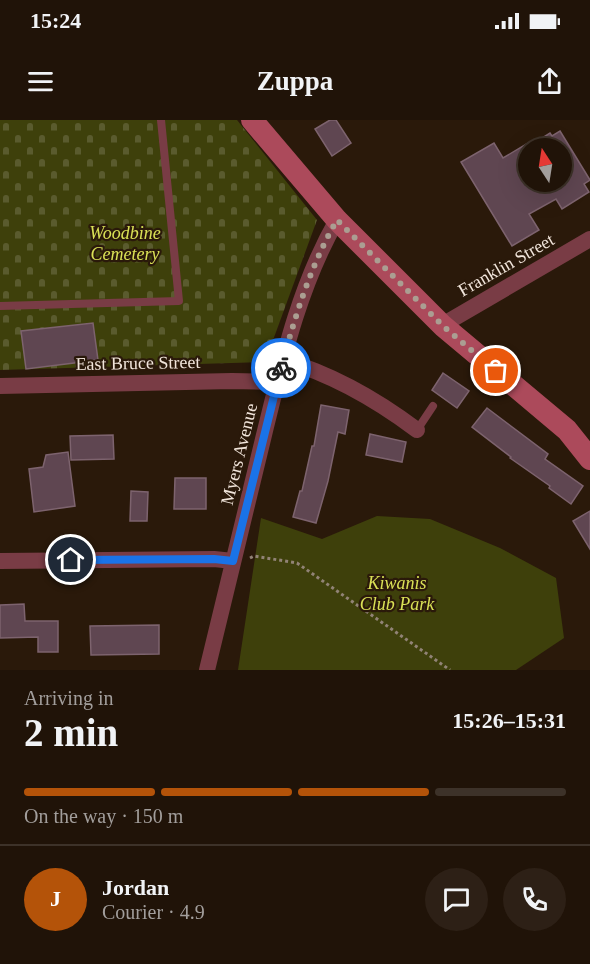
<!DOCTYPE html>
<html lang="en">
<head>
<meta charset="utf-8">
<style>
	:root { --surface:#201308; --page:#2d2016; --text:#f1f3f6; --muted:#a29e9c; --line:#3d3229; --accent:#b45309 }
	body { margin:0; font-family:"Times New Roman",serif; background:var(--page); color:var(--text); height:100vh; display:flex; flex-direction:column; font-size:22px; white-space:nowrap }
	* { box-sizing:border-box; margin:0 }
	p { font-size:20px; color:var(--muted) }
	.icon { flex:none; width:33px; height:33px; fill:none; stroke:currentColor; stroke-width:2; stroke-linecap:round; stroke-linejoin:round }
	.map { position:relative; height:550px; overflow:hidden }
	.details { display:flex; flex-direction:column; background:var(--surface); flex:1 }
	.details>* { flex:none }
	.needle { width:39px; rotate:348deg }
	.fabs { position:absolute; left:518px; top:18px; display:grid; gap:12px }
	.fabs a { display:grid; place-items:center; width:54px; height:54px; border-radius:50%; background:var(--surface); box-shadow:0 6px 24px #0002,0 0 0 2px var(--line); font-size:30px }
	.pin { position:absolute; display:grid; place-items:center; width:51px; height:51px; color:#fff; margin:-26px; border:3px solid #fff; border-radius:50%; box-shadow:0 2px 6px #0007 }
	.courier { position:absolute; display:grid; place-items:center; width:60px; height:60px; margin:-30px; border:4px solid #1a73e8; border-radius:50%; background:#fff; color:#222; box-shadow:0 2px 8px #0007 }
	.head em { font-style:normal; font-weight:700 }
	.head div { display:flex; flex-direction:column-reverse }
	.head { display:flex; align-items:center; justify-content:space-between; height:102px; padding:0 24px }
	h1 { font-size:39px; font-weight:700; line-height:45px }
	.bar { display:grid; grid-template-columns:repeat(4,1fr); gap:9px 6px; align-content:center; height:72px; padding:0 24px }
	.bar i { height:8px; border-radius:4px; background:var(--line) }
	.bar .selected { background:var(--accent) }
	.bar p { grid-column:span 4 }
	.line { display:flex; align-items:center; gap:15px; padding:0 24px; border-top:2px solid var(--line) }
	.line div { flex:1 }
	.round { display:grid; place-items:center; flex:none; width:63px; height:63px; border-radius:32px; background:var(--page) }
	.status { display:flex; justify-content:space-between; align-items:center; height:42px; padding:0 30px; background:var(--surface); direction:ltr }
	.status svg { height:16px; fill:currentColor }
	header { display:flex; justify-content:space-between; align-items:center; height:78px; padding:0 24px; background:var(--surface); font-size:27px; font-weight:700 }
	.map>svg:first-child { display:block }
	.cemetery { fill:url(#cemetery-stones) }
	.park { fill:#3e400b }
	.building { fill:#5f4651; stroke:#7d636e; stroke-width:1.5; fill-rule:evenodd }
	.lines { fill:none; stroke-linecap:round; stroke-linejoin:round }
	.path { stroke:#918376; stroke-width:3; stroke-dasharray:3 3; stroke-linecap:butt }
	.lane { stroke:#793c45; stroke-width:8 }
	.street { stroke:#793c45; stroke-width:16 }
	.secondary { stroke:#ac4a5b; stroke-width:22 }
	.done { stroke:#ab9e92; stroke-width:6; stroke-dasharray:0 10.8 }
	.route { stroke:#1a73e8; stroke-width:8 }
	.labels { text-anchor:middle; stroke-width:4.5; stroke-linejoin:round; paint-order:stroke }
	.park-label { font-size:18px; font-style:italic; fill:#dae156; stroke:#2a190a }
	.street-label { font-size:18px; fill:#f1e5db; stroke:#2a190a }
</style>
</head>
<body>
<div class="status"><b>15:24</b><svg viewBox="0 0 49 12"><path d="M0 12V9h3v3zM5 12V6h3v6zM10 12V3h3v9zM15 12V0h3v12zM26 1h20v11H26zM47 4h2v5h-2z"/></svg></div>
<header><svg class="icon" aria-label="menu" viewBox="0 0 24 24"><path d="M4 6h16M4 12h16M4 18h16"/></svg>Zuppa<svg class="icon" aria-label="share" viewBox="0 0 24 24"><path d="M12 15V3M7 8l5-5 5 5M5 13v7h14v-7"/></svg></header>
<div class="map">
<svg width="590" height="550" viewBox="0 0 590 550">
	<defs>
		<pattern id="cemetery-stones" width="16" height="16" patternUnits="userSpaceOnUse" patternTransform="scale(1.5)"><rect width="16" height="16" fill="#3e400b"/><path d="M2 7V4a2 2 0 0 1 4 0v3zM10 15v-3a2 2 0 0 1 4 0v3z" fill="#5a5b2e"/></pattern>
	</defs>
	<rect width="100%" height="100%" fill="#2a190a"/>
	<!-- cemetery -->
	<polygon class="cemetery" points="0,0 237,0 317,100 265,242 0,250"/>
	<!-- park -->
	<polygon class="park" points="377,396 430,399 500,428 556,458 564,518 516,550 238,550 261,398 322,419"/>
	<!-- building -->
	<g class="building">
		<polygon points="330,0 336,0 351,23 332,36 315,9"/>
		<path d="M560 11 590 60 584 64 589 72 562 89 556 79 529 94 539 110 512 126 461 42 494 23 503 38 528 23V27L550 13 552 16ZM528 28H561V62H528Z"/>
		<polygon points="93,203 98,240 26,249 21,211"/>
		<polygon points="443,253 469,271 457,288 432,270"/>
		<polygon points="321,285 349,290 345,314 338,312 328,361 316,403 293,397 300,371 302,371 312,326 314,326"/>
		<polygon points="487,288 548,334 545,339 583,366 571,384 549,368 550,366 510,338 511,337 472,307"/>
		<polygon points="370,314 406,322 402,342 366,335"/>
		<polygon points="113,315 114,339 71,340 70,316"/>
		<polygon points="68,332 75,386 34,392 29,349 43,347 46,335"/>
		<polygon points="175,358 206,358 206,389 174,389"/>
		<polygon points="131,371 148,372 147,401 130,401"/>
		<polygon points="590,391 590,429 573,401"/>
		<polygon points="24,484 25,501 58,501 58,532 38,532 38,517 0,518 0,485"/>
		<polygon points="159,505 159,534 91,535 90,506"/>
	</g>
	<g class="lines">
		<!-- path -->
		<polyline class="path" points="250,438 254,436 297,443 450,550"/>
		<!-- lane -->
		<g class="lane">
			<polyline points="0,186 179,181 161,0"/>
			<polyline points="417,310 433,286"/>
		</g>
		<!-- street -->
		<g class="street">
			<polyline points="443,206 451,200 590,119"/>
			<path d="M283 240C332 254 377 280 417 310"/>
			<polyline points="0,266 232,261 277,262"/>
			<polyline points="0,441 214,439 233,441"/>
			<path d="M207 550C226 472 245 393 264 315 282 242 299 166 337 100"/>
		</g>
		<!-- secondary -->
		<polyline class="secondary" points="252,0 337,100 443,206 567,310 590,339"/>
	</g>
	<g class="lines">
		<!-- done -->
		<path class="done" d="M281 248C295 197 310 146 337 100L443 206 496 251"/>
		<!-- route -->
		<polyline class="route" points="71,440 214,439 233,441 281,248"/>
	</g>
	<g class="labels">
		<!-- park labels -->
		<g class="park-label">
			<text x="125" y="119">Woodbine<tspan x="125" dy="21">Cemetery</tspan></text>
			<text x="397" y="469">Kiwanis<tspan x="397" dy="21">Club Park</tspan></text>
		</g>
		<!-- street labels -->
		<g class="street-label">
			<text transform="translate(506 145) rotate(-30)" y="6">Franklin Street</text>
			<text transform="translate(138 243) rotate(-1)" y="6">East Bruce Street</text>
			<text transform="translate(239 334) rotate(-76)" y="6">Myers Avenue</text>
		</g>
	</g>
</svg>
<div class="fabs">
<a><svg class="needle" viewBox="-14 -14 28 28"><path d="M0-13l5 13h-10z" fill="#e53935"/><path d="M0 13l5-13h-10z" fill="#a29e9c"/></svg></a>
</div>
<div class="pin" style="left:496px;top:251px;background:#ea580c"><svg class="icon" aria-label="bag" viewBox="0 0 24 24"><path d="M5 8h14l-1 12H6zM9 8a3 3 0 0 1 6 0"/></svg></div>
<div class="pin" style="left:71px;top:440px;background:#1f2937"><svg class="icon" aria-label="home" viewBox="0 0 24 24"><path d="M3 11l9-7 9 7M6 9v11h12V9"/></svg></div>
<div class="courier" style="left:281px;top:248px"><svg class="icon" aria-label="bike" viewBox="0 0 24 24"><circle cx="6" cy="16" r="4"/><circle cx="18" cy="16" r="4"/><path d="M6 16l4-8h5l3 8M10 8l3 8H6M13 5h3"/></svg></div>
</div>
<section class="details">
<div class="head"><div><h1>2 min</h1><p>Arriving in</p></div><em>15:26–15:31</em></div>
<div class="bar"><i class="selected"></i><i class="selected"></i><i class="selected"></i><i></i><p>On the way · 150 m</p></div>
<div class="line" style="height:108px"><b class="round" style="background:var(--accent);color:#fff">J</b><div><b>Jordan</b><p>Courier · 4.9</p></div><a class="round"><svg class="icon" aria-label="chat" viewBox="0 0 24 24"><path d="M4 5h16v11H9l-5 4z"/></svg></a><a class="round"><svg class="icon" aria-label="phone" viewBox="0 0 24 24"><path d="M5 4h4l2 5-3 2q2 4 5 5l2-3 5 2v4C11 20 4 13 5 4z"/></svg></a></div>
</section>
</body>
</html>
